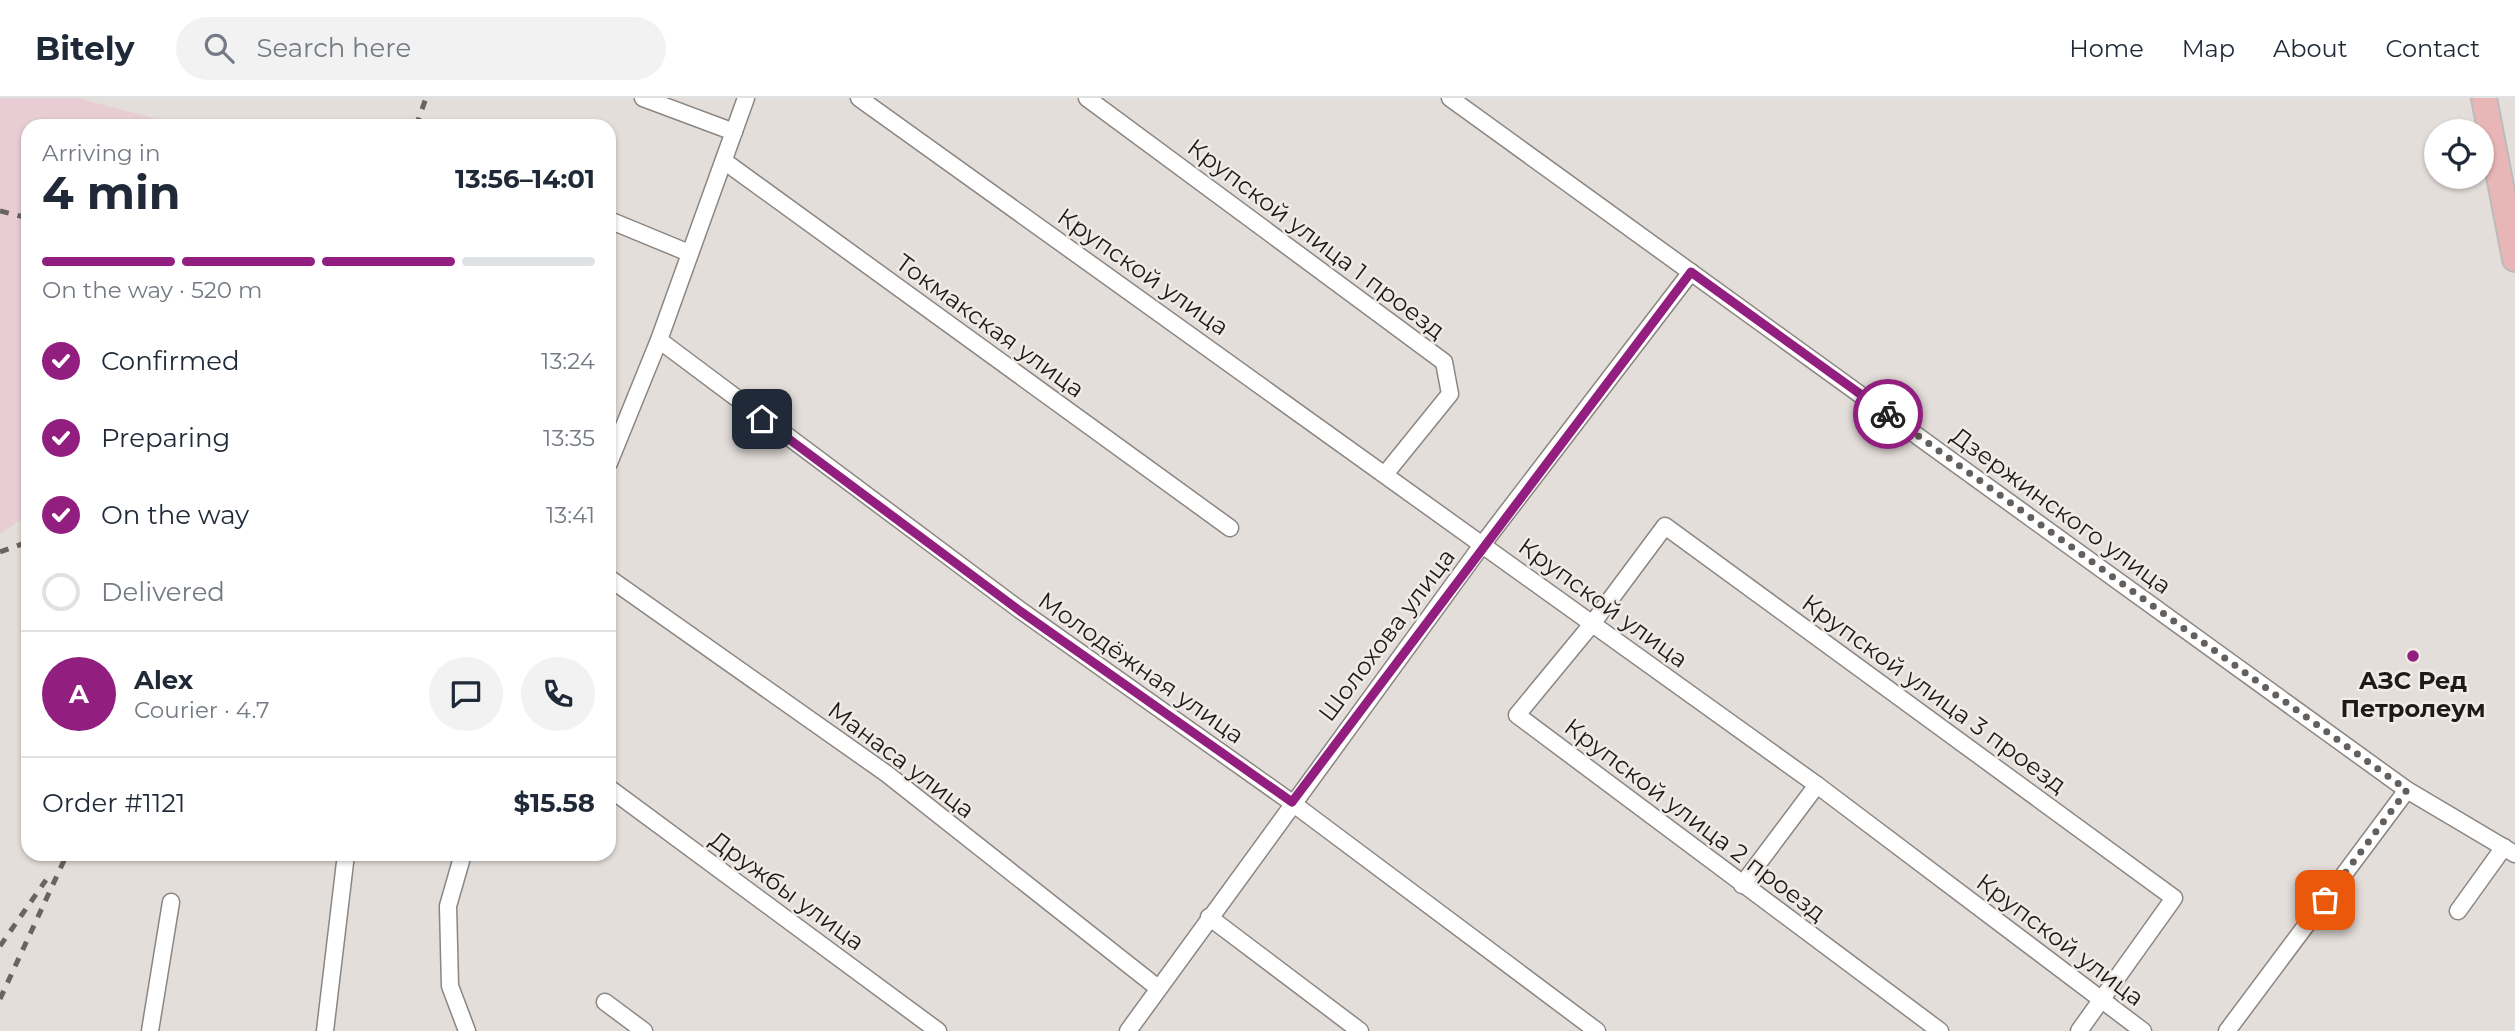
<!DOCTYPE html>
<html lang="en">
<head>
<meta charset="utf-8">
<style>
	:root { --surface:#fff; --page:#f2f2f3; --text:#1f2937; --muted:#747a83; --line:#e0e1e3; --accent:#921f7f }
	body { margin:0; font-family:Montserrat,sans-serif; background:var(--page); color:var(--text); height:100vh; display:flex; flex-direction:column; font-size:26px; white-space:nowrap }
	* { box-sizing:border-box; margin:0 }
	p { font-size:23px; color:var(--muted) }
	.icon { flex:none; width:38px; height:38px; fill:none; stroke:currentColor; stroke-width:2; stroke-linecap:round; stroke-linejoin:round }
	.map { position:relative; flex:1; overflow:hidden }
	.panel { position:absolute; left:21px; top:21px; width:595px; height:742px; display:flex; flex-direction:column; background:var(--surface); border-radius:21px; box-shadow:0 2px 5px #0004 }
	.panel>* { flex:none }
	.buttons { position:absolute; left:2424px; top:21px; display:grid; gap:14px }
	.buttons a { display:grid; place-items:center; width:70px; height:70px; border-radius:50%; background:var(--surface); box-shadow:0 2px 5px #0004; font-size:35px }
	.pin { position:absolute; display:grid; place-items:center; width:60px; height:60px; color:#fff; margin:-30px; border-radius:14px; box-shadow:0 4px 10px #0006 }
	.courier { position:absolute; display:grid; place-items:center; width:70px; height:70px; margin:-35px; border:5px solid #921f7f; border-radius:50%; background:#fff; color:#222; box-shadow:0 2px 9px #0007 }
	.headline em { font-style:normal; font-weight:700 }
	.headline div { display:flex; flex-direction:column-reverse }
	.headline { display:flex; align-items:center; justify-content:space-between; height:119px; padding:0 21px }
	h1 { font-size:46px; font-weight:700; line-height:52px }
	.bar { display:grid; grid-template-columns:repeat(4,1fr); gap:10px 7px; align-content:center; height:84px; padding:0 21px }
	.bar i { height:9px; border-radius:5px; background:var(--line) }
	.bar .current { background:var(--accent) }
	.bar p { grid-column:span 4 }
	.line { display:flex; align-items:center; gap:18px; padding:0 21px; border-top:2px solid var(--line) }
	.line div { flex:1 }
	.round { display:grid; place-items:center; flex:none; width:74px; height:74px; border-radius:37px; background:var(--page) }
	ol { padding:0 21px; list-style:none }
	li { display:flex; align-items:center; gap:21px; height:77px }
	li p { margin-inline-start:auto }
	li .icon { padding:7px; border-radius:50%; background:var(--accent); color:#fff; stroke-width:4 }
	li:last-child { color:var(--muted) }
	li i { width:38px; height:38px; border:4px solid var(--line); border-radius:50% }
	header { display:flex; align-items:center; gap:42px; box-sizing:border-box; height:98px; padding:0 35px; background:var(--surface); border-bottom:2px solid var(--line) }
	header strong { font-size:33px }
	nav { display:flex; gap:38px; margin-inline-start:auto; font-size:24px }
	.search { width:490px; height:63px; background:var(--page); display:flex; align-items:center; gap:18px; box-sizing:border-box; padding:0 24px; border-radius:38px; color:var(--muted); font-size:26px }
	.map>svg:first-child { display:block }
	.industrial { fill:#e8ced4 }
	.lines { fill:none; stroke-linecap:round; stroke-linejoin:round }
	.minor-casing { stroke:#8b8683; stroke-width:19 }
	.primary-casing { stroke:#bbbbba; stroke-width:28 }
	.minor { stroke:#fff; stroke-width:16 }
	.primary { stroke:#e8b6b6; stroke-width:24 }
	.rail { stroke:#686462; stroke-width:5; stroke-dasharray:9 9; stroke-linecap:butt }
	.done { stroke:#635f5d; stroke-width:7; stroke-dasharray:0 12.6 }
	.route { stroke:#921f7f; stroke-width:9 }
	.poi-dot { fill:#921f7f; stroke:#f1ebe7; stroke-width:2.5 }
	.labels { text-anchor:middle; stroke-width:5; stroke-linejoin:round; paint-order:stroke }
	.street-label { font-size:24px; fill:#1d1b19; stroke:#f1ebe7 }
	.poi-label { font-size:24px; font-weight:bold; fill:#1d1b19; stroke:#f1ebe7 }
</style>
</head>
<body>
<header>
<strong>Bitely</strong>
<div class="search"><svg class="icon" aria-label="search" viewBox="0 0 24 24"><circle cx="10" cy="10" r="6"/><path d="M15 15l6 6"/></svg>Search here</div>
<nav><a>Home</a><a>Map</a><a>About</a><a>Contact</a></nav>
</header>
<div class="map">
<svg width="2515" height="933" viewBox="0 0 2515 933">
	<rect width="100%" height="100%" fill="#e4deda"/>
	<!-- industrial -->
	<polygon class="industrial" points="0,0 78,0 183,28 28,28 28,417 0,436"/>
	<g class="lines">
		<defs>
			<g id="minor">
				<polyline points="643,0 734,34"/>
				<polyline points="859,0 1817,687 2143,933"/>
				<polyline points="1087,0 1444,264 1450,296 1386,375"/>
				<polyline points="1450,0 2407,692 2515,756"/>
				<polyline points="724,63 1230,430"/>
				<polyline points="609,122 689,155"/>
				<polyline points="659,242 1020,512 1291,704 1597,933"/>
				<polyline points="609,365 659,242 746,0"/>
				<polyline points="609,480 887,676 1158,890"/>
				<polyline points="609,690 938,933"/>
				<polyline points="463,756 448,808 450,888 467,933"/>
				<polyline points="1742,787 1817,687"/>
				<polyline points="2458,813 2504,749"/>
				<polyline points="1209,819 1360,933"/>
				<polyline points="605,904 644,933"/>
				<polyline points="150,933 171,804"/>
				<polyline points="325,933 346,756"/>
				<polyline points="1128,933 1482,447 1691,174"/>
				<polyline points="1940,933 1517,617 1592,526 1665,428 2174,800 2079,933"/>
				<polyline points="2227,933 2407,692"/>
			</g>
			<polyline id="primary" points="2484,0 2515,161"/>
		</defs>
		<!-- minor casing -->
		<use href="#minor" class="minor-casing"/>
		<!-- primary casing -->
		<use href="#primary" class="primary-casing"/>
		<!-- minor -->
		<use href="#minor" class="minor"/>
		<!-- primary -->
		<use href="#primary" class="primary"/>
		<!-- rail -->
		<g class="rail">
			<polyline points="416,28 426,0"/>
			<polyline points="0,113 28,120"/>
			<polyline points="0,454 28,444"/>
			<polyline points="0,848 46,782"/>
			<polyline points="0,901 67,756"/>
		</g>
	</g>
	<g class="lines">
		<!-- done -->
		<polyline class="done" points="1888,316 2407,692 2325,802"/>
		<!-- route -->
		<polyline class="route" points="762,321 1020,513 1292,704 1691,174 1888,316"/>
	</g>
	<!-- markers -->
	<circle class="poi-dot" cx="2413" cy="558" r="7"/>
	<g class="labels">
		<!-- street labels -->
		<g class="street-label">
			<text transform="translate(1316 141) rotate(37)" y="8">Крупской улица 1 проезд</text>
			<text transform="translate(1143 174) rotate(35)" y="8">Крупской улица</text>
			<text transform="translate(990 228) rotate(36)" y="8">Токмакская улица</text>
			<text transform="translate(2061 413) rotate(36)" y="8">Дзержинского улица</text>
			<text transform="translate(1603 505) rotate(36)" y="8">Крупской улица</text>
			<text transform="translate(1387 537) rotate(-53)" y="8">Шолохова улица</text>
			<text transform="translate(1141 570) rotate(35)" y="8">Молодёжная улица</text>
			<text transform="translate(1934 596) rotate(36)" y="8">Крупской улица 3 проезд</text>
			<text transform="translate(901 662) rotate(37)" y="8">Манаса улица</text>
			<text transform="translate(1695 722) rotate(37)" y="8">Крупской улица 2 проезд</text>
			<text transform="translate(787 793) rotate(36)" y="8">Дружбы улица</text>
			<text transform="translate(2060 842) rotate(37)" y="8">Крупской улица</text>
		</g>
		<!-- poi labels -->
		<g class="poi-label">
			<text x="2413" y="591">АЗС Ред<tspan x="2413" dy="28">Петролеум</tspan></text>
		</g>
	</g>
</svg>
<div class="buttons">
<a><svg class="icon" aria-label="locate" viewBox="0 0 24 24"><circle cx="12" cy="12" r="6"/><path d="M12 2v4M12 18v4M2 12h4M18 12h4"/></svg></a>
</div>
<div class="pin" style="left:2325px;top:802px;background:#ea580c"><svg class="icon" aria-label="bag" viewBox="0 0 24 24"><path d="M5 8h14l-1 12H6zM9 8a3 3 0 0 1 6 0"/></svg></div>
<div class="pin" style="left:762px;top:321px;background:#1f2937"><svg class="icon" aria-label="home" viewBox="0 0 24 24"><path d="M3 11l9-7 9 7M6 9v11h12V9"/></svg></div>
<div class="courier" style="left:1888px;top:316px"><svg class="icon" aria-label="bike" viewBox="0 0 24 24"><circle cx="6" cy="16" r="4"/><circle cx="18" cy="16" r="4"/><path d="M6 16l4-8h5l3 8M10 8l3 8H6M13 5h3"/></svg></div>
<section class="panel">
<div class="headline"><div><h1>4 min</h1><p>Arriving in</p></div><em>13:56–14:01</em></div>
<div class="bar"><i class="current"></i><i class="current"></i><i class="current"></i><i></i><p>On the way · 520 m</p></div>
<ol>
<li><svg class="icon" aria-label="check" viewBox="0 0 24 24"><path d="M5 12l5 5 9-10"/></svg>Confirmed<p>13:24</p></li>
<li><svg class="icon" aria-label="check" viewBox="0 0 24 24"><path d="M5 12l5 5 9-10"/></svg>Preparing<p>13:35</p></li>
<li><svg class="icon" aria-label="check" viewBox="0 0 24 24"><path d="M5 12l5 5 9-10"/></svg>On the way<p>13:41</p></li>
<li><i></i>Delivered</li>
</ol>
<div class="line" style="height:126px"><b class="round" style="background:var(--accent);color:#fff">A</b><div><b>Alex</b><p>Courier · 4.7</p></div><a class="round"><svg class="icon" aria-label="chat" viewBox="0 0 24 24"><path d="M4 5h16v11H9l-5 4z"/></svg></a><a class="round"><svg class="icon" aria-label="phone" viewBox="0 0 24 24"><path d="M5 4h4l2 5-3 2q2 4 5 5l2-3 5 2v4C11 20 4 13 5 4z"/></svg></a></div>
<div class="line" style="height:91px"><div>Order #1121</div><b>$15.58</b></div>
</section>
</div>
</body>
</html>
